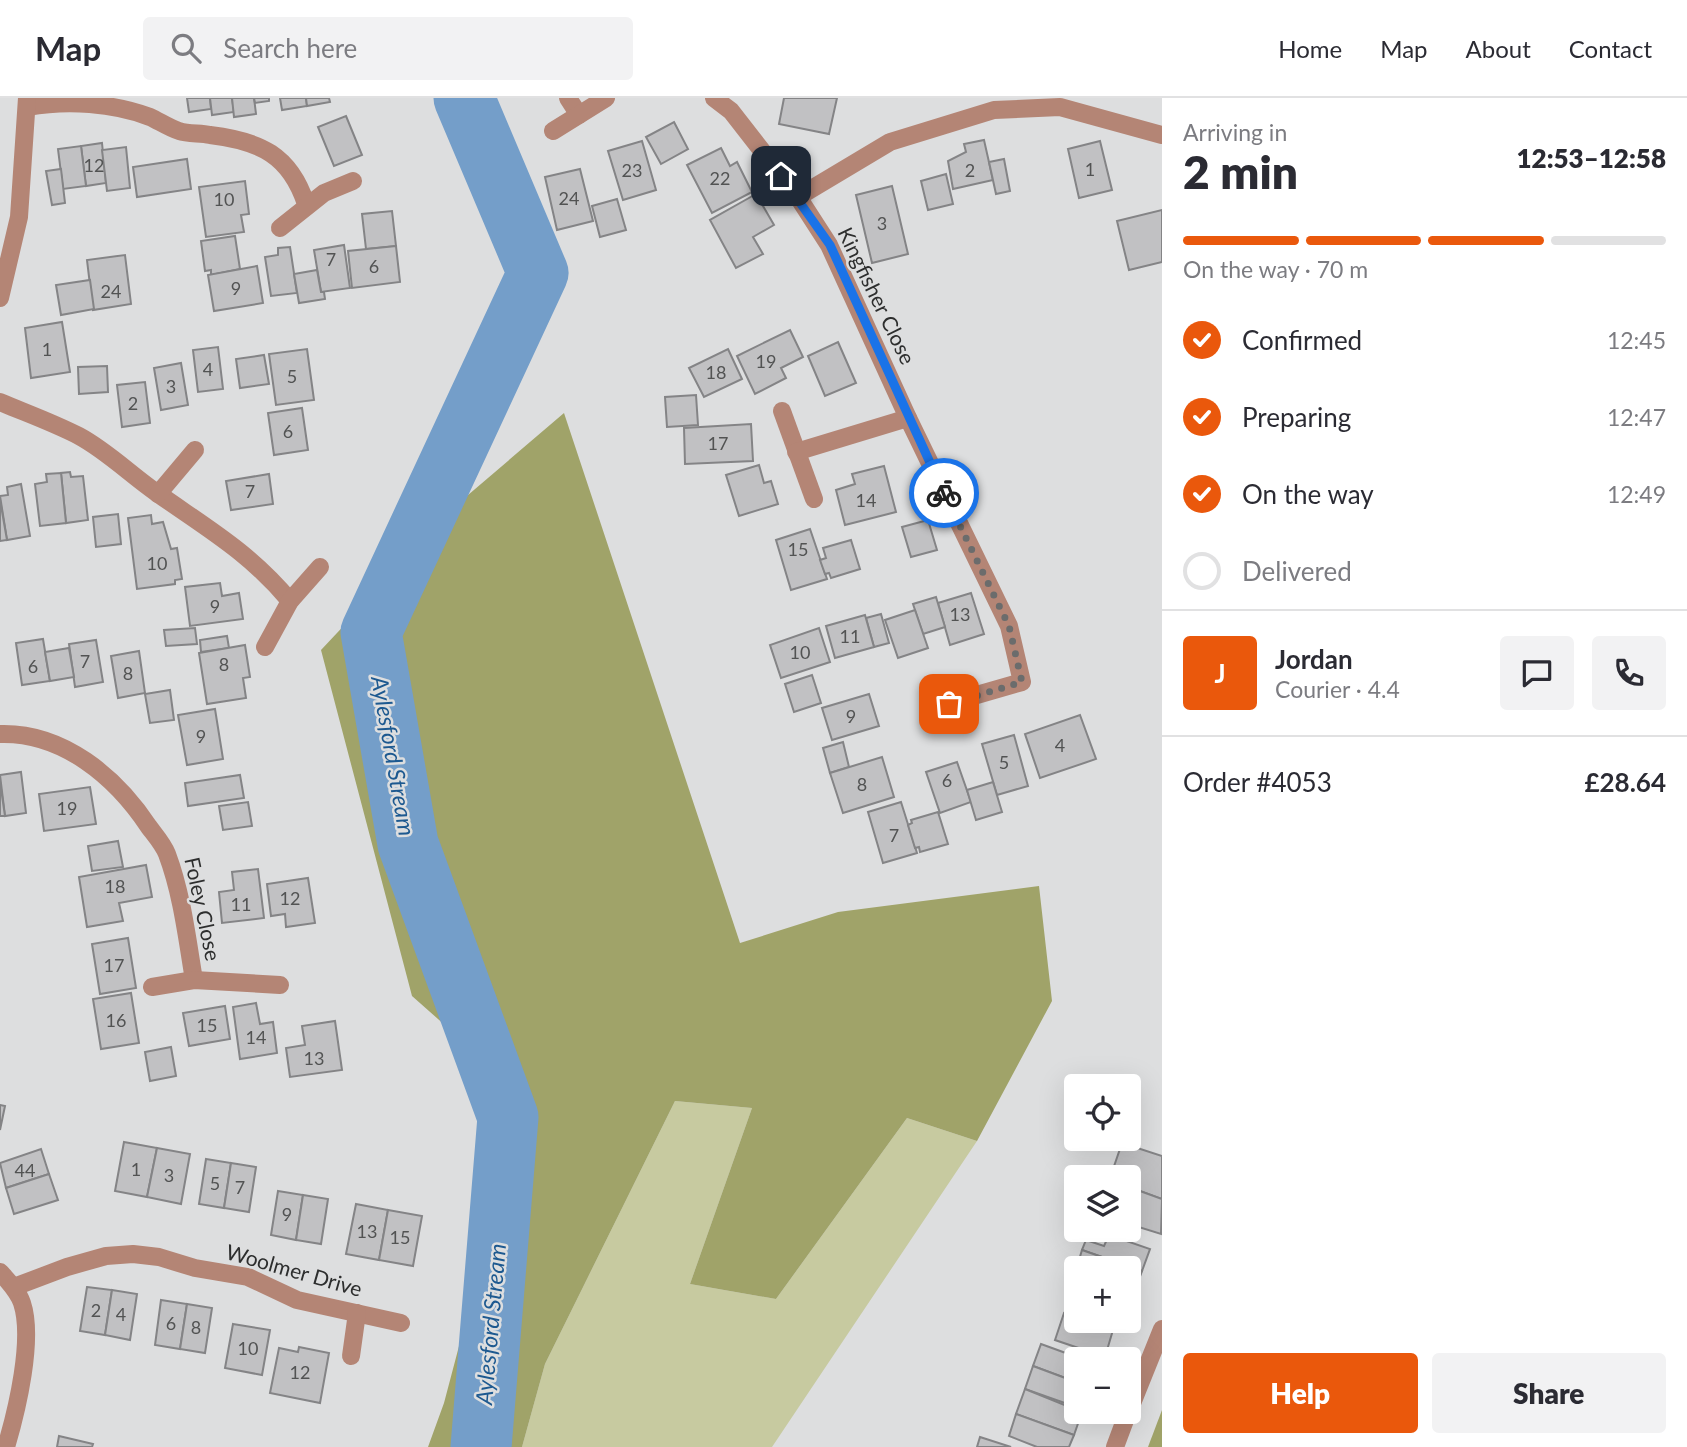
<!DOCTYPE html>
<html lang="en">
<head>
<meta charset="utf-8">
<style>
	:root { --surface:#fff; --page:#f2f2f3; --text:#2b2b33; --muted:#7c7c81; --line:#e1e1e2; --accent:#ea580c }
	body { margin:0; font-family:Lato,sans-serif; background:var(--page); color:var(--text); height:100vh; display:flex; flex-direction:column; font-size:26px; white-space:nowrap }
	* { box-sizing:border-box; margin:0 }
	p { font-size:23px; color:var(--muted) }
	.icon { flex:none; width:38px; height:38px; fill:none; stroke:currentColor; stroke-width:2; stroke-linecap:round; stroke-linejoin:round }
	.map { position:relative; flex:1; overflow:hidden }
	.sheet { display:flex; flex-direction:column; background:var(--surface); width:525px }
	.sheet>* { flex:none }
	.controls { position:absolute; left:1064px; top:976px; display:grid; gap:14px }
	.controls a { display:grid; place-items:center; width:77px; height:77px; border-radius:7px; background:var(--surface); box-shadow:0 7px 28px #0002; font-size:35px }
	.pin { position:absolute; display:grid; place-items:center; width:60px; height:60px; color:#fff; margin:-30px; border-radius:14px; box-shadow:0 4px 10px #0006 }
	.courier { position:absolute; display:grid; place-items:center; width:70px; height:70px; margin:-35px; border:5px solid #1a73e8; border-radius:50%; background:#fff; color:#222; box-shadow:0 2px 9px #0007 }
	.overview em { font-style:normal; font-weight:800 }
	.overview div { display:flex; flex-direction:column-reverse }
	.overview { display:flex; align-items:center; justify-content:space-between; height:119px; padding:0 21px }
	h1 { font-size:46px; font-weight:800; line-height:52px }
	.bar { display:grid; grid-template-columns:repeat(4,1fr); gap:10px 7px; align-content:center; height:84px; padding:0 21px }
	.bar i { height:9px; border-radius:5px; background:var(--line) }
	.bar .current { background:var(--accent) }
	.bar p { grid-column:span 4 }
	.line { display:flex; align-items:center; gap:18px; padding:0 21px; border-top:2px solid var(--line) }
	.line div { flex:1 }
	.round { display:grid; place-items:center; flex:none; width:74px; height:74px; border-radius:7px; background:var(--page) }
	ol { padding:0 21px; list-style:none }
	li { display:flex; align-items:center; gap:21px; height:77px }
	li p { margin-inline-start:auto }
	li .icon { padding:7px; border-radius:50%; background:var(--accent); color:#fff; stroke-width:4 }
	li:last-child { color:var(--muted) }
	li i { width:38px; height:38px; border:4px solid var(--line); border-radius:50% }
	.cta { display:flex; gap:14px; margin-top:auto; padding:14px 21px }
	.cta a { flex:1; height:80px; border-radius:7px; background:var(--accent); color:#fff; font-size:28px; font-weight:800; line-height:80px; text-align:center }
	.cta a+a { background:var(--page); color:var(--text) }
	header { display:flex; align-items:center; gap:42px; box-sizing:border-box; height:98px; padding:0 35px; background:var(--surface); border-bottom:2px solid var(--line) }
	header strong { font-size:33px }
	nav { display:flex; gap:38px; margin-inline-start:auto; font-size:24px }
	.search { width:490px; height:63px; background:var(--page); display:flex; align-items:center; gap:18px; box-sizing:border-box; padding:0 24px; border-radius:7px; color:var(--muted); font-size:26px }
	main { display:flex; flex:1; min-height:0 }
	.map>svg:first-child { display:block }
	.green { fill:#c7caa0 }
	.forest { fill:#a0a369 }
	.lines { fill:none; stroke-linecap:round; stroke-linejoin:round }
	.river { stroke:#749ec9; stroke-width:61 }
	.building { fill:#c1c1c3; stroke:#848486; stroke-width:2 }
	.minor { stroke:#b48575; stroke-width:18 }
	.done { stroke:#6b6c6c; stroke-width:7; stroke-dasharray:0 12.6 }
	.route { stroke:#1a73e8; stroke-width:9 }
	.labels { text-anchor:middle; stroke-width:5; stroke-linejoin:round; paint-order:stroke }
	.number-label { font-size:18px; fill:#525353 }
	.street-label { font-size:21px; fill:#2d2e2e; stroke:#dddedf }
	.water-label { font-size:23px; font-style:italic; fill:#1d5990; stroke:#dddedf }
</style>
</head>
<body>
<header>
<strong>Map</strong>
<div class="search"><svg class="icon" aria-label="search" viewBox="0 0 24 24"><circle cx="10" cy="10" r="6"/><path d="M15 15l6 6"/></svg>Search here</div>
<nav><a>Home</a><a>Map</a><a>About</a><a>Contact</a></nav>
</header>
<main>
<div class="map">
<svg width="1162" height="1349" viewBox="0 0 1162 1349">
	<rect width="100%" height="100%" fill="#dddedf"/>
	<!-- green -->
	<polygon class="green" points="675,1003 752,1010 690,1186 776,1201 907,1020 977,1043 772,1349 522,1349 545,1266"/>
	<!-- forest -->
	<g class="forest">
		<polygon points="564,315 740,845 838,814 1039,788 1052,903 977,1043 907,1020 776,1201 690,1186 752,1010 675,1003 545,1266 522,1349 428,1349 444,1305 525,998 412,898 321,552 461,403"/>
		<polygon points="1162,1312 1162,1349 1148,1349"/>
	</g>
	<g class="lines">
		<!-- river -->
		<polyline class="river" points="464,0 538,175 371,534 408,746 508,1019 481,1349"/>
	</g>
	<!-- building -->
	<g class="building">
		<polygon points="187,0 210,0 211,11 189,14"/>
		<polygon points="210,0 232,0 234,14 212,17"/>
		<polygon points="232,0 254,0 256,16 234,19"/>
		<polygon points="254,0 269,0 269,3 255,5"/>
		<polygon points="280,0 306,0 307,8 282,12"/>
		<polygon points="306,0 329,0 330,4 307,8"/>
		<polygon points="784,0 837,0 829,36 779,26"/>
		<polygon points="346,18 362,57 334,68 318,29"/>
		<polygon points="674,24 688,51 661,66 646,39"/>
		<polygon points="984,42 993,82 953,91 948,63 966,54 964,46"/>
		<polygon points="642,43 656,92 623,102 608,53"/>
		<polygon points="1100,43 1112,92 1079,100 1068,51"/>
		<polygon points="102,45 106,85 86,88 81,48"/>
		<polygon points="81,48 86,88 63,91 58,51"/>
		<polygon points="126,49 130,90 107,93 102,52"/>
		<polygon points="721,50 730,68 737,64 752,94 712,115 687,67"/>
		<polygon points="187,61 191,91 137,99 133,69"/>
		<polygon points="1004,61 1010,93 996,96 989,64"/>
		<polygon points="61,71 65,105 52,107 46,73"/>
		<polygon points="580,71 593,123 557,132 545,79"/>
		<polygon points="946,76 953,106 928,112 921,83"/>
		<polygon points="245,83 249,116 241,117 244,134 206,139 199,89"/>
		<polygon points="892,88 908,156 872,165 856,97"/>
		<polygon points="756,96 774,127 753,139 763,156 736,170 710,122"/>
		<polygon points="617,101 626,132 600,139 592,108"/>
		<polygon points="1162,112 1162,164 1129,172 1117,123"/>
		<polygon points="392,113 396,148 366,151 362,116"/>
		<polygon points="235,138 240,171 211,177 211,172 205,173 201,143"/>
		<polygon points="344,147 350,190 321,194 314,152"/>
		<polygon points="396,148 400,184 352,190 348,153"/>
		<polygon points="290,149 297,195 271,198 265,159 278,157 278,150"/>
		<polygon points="125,157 131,206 93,212 87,162"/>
		<polygon points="257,168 263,205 214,213 208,177"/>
		<polygon points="317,172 321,194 324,194 325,201 299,205 294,176"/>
		<polygon points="90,182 94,211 61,217 56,187"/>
		<polygon points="62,224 70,274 31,280 25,230"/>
		<polygon points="790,232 803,259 781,270 786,280 755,296 737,258"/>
		<polygon points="838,244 856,285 825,298 808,258"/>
		<polygon points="218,249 223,291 198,294 193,252"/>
		<polygon points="307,251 314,302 276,307 269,256"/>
		<polygon points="728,251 742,281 704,299 689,270"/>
		<polygon points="264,257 269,286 240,290 236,261"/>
		<polygon points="181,265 188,307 161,312 154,270"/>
		<polygon points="107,268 108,294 79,296 78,269"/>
		<polygon points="145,284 150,325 122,329 117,287"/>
		<polygon points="696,297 698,327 667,329 665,299"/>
		<polygon points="302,310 308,352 274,357 268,315"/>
		<polygon points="751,326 753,363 685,366 684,330"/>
		<polygon points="759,367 764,385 771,383 778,406 739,418 726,377"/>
		<polygon points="884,368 896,414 845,427 836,392 855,386 852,376"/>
		<polygon points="70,374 71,379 83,378 88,422 66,425 61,375"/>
		<polygon points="61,375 66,425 40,428 35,386 47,384 46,376"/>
		<polygon points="269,376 273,406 231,412 226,383"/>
		<polygon points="21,386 30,438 7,442 0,398 8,397 7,389"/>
		<polygon points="0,402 7,442 0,443"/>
		<polygon points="118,416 121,446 96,449 93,419"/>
		<polygon points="151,417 152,426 163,424 171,451 177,450 182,481 175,482 175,486 137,491 128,420"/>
		<polygon points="928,422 937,452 911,459 902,429"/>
		<polygon points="810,431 827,481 791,492 776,442"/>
		<polygon points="851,442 860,471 831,480 829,475 825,476 820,462 826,460 823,450"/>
		<polygon points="220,485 222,498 239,495 243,521 190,528 185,489"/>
		<polygon points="971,495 984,536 950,547 938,505"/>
		<polygon points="936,499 945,529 923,536 913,506"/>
		<polygon points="915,512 928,550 898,560 885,522"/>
		<polygon points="881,516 889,545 874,549 866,520"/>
		<polygon points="865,517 874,549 835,560 826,528"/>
		<polygon points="195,530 197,546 166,548 164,532"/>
		<polygon points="819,530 830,564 781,580 770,547"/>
		<polygon points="227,538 229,550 201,554 200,542"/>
		<polygon points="43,541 50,583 22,587 16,545"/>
		<polygon points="96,542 103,584 75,589 69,546"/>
		<polygon points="245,547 250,579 243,580 246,600 207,606 199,555"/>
		<polygon points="69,550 74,579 50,583 45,554"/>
		<polygon points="139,553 145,595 118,600 111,558"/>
		<polygon points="812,577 821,605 794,614 785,586"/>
		<polygon points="170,592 174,622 150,625 145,596"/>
		<polygon points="869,596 879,628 832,642 822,610"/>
		<polygon points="215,611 223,661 187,667 178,617"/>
		<polygon points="1080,617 1096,661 1040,680 1025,636"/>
		<polygon points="1014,637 1028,688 997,697 982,646"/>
		<polygon points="843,644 849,669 830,675 823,650"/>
		<polygon points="882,659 894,699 843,715 830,675"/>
		<polygon points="957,664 971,704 940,715 926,674"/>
		<polygon points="21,674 26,715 5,718 0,677"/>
		<polygon points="240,677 244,700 188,708 185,685"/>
		<polygon points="0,684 5,718 0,718"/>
		<polygon points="993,684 1002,714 976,722 967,692"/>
		<polygon points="90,689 96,726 44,733 39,696"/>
		<polygon points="248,704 252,728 223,732 219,708"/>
		<polygon points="901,704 917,755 883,765 868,714"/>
		<polygon points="938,714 948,746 920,754 919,749 915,750 908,727 912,725 911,722"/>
		<polygon points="118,743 123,769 92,773 88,748"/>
		<polygon points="146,767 152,799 119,805 123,823 87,829 79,779"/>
		<polygon points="258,771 264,820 222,825 219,794 234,792 232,774"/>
		<polygon points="308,780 315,825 286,829 285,816 271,818 267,786"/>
		<polygon points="128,840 136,890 100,896 92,846"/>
		<polygon points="131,895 139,945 101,951 93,901"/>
		<polygon points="256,905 260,926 273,924 277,955 240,961 233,909"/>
		<polygon points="225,908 230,941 189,948 183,915"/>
		<polygon points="335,923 342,972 290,979 286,950 305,947 302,928"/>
		<polygon points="171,949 176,978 150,983 145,954"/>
		<polygon points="0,1007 5,1008 0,1032"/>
		<polygon points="124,1044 157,1050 147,1099 115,1093"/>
		<polygon points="1122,1045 1162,1058 1162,1101 1129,1089 1129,1080 1110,1080"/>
		<polygon points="157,1050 190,1056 181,1106 147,1099"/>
		<polygon points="41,1051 49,1076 6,1090 0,1065"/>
		<polygon points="206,1061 231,1065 224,1110 199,1106"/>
		<polygon points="231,1065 256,1069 249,1114 224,1110"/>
		<polygon points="49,1076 58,1102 14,1116 6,1090"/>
		<polygon points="1129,1089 1162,1101 1161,1136 1129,1126"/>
		<polygon points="278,1093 303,1097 296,1142 271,1137"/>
		<polygon points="303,1097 328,1101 321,1146 296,1142"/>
		<polygon points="356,1106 388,1112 379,1162 346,1156"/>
		<polygon points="388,1112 422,1118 413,1168 379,1162"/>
		<polygon points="1109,1137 1150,1151 1142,1173 1082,1152 1086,1142 1104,1148"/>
		<polygon points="1082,1152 1142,1173 1134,1195 1129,1193 1129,1171 1096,1171 1079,1162"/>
		<polygon points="87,1189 112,1192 105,1237 80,1233"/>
		<polygon points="112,1192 137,1196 130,1242 105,1237"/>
		<polygon points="161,1202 187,1206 180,1251 155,1247"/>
		<polygon points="187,1206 212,1210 205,1255 180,1251"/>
		<polygon points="1064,1215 1076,1220 1076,1223 1087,1223 1113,1232 1105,1259 1055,1242"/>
		<polygon points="1089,1223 1117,1223 1113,1232"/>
		<polygon points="233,1226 270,1232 262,1277 225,1270"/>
		<polygon points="1041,1246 1085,1262 1076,1262 1076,1284 1033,1268"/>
		<polygon points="299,1249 329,1255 320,1305 270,1295 279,1250 298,1254"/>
		<polygon points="1033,1268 1076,1284 1076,1309 1025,1291"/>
		<polygon points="1025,1291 1082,1314 1074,1337 1016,1316"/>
		<polygon points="1016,1316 1074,1337 1069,1349 1037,1349 1009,1338"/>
		<polygon points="59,1338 93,1346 92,1349 57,1349"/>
		<polygon points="980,1339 1011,1349 977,1349"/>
	</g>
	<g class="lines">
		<!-- minor -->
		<g class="minor">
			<polyline points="568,0 579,17"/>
			<polyline points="714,0 731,13 798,99 829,147 908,320 1009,528 1022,584 949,605"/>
			<path d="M28 9C67 2 113 5 150 19 159 23 169 30 179 33 188 36 200 35 210 37 260 43 290 57 306 106"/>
			<polyline points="553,33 606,0"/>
			<polyline points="798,99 890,44 994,12 1060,9 1162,37"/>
			<polyline points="280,130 324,95 353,83"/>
			<polyline points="0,200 19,119 27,0"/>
			<path d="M0 304C26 315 54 325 79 338 107 353 131 377 157 395 208 431 249 454 290 503"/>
			<polyline points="782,313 814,401"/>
			<polyline points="796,354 908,320"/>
			<polyline points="158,396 195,352"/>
			<polyline points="265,549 290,503 320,469"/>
			<path d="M0 636C63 634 116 679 149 729 155 737 163 746 167 756 182 796 187 840 194 882"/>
			<polyline points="152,889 194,882 280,887"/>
			<path d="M0 1174C8 1183 18 1193 22 1205 34 1241 17 1312 6 1349"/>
			<polyline points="14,1189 67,1169 106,1158 133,1156 159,1159 195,1170 248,1179 297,1202 401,1225"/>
			<polyline points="351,1258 357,1215"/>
			<polyline points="1129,1313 1162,1231"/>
			<polyline points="1115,1349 1128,1314"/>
		</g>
	</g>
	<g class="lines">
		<!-- done -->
		<polyline class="done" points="944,395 1009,528 1022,584 949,606"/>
		<!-- route -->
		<polyline class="route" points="781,78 830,147 944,395"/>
	</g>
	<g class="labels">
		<!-- number labels -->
		<g class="number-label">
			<text x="94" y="74">12</text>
			<text x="1090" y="78">1</text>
			<text x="632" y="79">23</text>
			<text x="970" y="79">2</text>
			<text x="720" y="87">22</text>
			<text x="569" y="107">24</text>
			<text x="224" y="108">10</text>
			<text x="882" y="132">3</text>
			<text x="331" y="168">7</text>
			<text x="374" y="175">6</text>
			<text x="236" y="197">9</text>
			<text x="111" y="200">24</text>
			<text x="47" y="258">1</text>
			<text x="766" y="270">19</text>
			<text x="208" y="278">4</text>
			<text x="716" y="281">18</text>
			<text x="292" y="285">5</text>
			<text x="171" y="295">3</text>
			<text x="133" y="312">2</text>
			<text x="288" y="340">6</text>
			<text x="718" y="352">17</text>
			<text x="250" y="400">7</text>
			<text x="866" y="409">14</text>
			<text x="798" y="458">15</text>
			<text x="157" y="472">10</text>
			<text x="215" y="515">9</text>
			<text x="960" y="523">13</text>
			<text x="850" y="545">11</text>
			<text x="800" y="561">10</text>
			<text x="85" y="570">7</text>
			<text x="224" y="573">8</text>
			<text x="33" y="575">6</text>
			<text x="128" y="582">8</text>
			<text x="851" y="625">9</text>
			<text x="201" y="645">9</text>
			<text x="1060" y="654">4</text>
			<text x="1004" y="671">5</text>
			<text x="947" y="689">6</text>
			<text x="862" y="693">8</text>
			<text x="67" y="717">19</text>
			<text x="894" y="744">7</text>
			<text x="115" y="795">18</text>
			<text x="290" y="807">12</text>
			<text x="241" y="813">11</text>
			<text x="114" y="874">17</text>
			<text x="116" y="929">16</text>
			<text x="207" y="934">15</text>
			<text x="256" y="946">14</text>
			<text x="314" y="967">13</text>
			<text x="136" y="1078">1</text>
			<text x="25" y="1079">44</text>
			<text x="169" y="1084">3</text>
			<text x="215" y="1092">5</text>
			<text x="240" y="1096">7</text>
			<text x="287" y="1123">9</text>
			<text x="367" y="1140">13</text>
			<text x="400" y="1146">15</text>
			<text x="96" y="1219">2</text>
			<text x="121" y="1223">4</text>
			<text x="171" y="1232">6</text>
			<text x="196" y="1236">8</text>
			<text x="248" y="1257">10</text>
			<text x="300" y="1281">12</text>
		</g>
		<!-- street labels -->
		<g class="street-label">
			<text transform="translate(876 198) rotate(64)" y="7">Kingfisher Close</text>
			<text transform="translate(202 811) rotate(78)" y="7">Foley Close</text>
			<text transform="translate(294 1173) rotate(16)" y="7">Woolmer Drive</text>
		</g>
		<!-- water labels -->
		<g class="water-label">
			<text transform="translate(393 658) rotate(80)" y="8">Aylesford Stream</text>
			<text transform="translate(491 1226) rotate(-85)" y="8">Aylesford Stream</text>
		</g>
	</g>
</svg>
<div class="controls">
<a><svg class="icon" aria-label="locate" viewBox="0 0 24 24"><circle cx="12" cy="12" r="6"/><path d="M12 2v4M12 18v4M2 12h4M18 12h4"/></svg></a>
<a><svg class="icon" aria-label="layers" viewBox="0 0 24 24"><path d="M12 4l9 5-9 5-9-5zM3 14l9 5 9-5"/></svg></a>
<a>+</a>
<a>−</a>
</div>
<div class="pin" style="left:949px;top:606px;background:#ea580c"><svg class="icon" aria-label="bag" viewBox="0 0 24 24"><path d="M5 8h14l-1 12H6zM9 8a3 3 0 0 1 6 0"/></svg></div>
<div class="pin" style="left:781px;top:78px;background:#1f2937"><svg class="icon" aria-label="home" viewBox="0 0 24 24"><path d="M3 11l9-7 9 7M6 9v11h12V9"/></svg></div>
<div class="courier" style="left:944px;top:395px"><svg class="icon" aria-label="bike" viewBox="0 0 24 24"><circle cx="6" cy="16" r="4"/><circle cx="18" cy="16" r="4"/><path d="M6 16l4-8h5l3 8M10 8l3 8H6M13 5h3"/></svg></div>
</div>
<section class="sheet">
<div class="overview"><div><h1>2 min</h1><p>Arriving in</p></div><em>12:53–12:58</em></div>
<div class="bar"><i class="current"></i><i class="current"></i><i class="current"></i><i></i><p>On the way · 70 m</p></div>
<ol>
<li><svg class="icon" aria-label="check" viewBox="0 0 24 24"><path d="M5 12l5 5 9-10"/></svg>Confirmed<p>12:45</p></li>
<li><svg class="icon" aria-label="check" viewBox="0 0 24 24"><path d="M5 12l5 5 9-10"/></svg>Preparing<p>12:47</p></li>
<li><svg class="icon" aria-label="check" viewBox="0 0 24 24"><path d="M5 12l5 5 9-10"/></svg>On the way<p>12:49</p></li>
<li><i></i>Delivered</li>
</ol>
<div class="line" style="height:126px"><b class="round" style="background:var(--accent);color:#fff">J</b><div><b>Jordan</b><p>Courier · 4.4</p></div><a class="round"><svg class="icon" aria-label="chat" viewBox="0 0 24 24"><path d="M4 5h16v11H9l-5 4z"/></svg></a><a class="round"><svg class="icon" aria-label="phone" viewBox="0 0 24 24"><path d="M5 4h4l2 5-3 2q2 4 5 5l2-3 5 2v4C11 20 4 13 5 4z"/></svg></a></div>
<div class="line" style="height:91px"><div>Order #4053</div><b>£28.64</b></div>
<div class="cta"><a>Help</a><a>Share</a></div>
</section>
</main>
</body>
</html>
